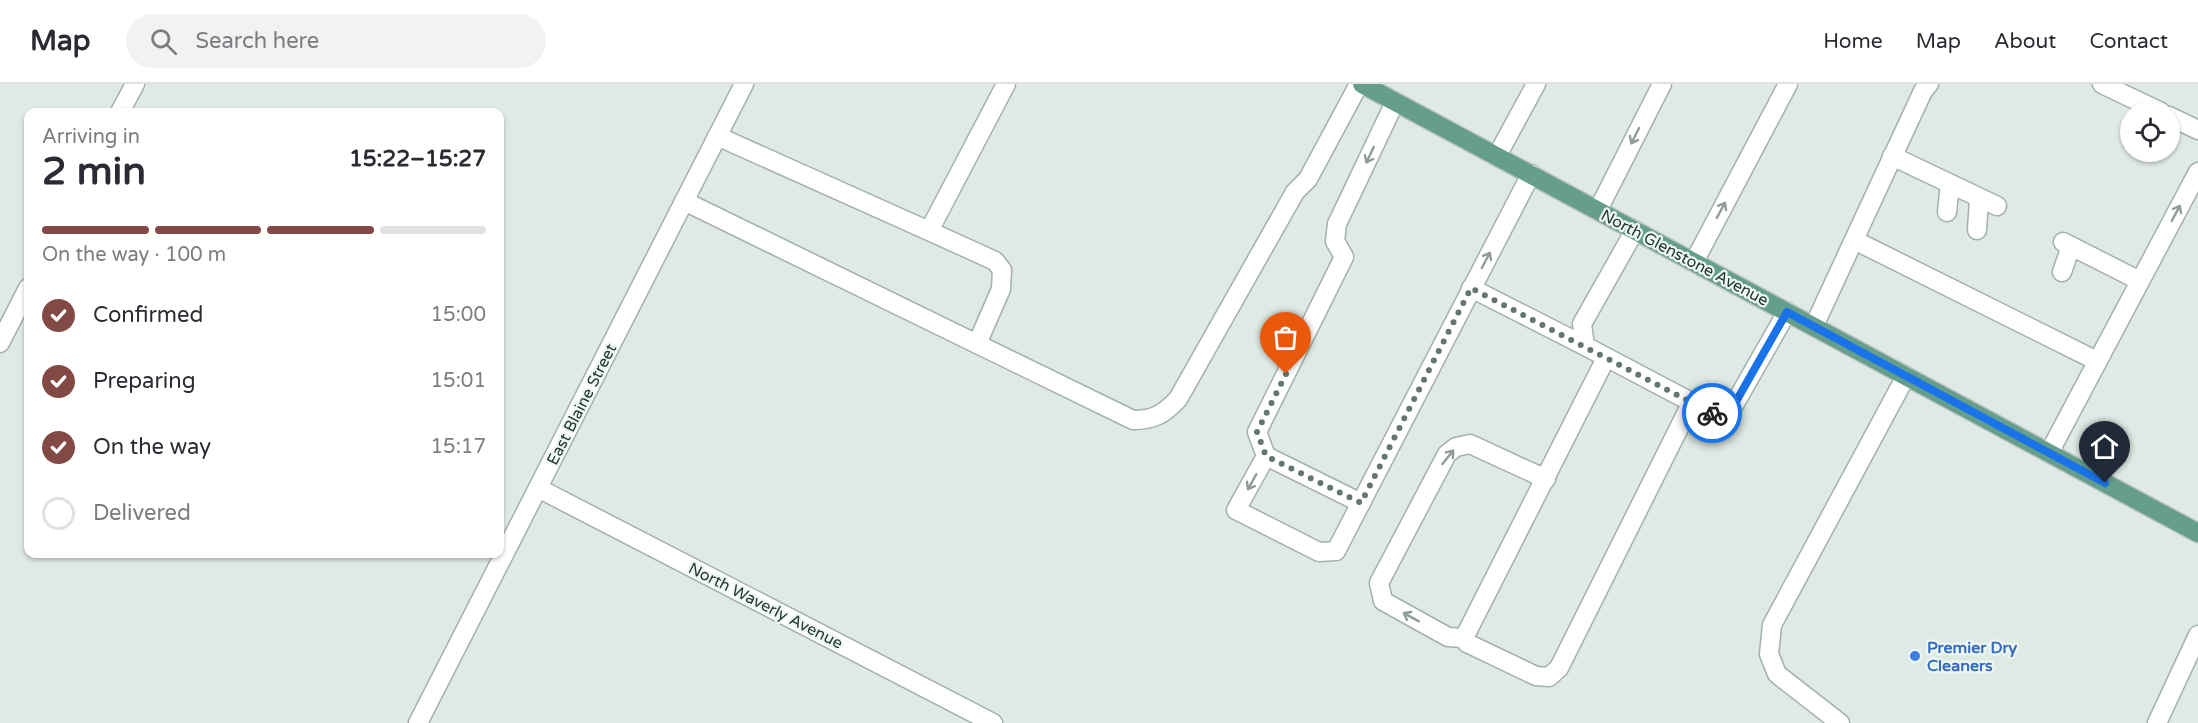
<!DOCTYPE html>
<html lang="en">
<head>
<meta charset="utf-8">
<style>
	:root { --surface:#fff; --page:#f2f2f3; --text:#2b2b33; --muted:#7c7c81; --line:#e1e1e2; --accent:#834a45 }
	body { margin:0; font-family:"Varela Round",sans-serif; background:var(--page); color:var(--text); height:100vh; display:flex; flex-direction:column; font-size:22px; white-space:nowrap }
	* { box-sizing:border-box; margin:0 }
	p { font-size:20px; color:var(--muted) }
	.icon { flex:none; width:33px; height:33px; fill:none; stroke:currentColor; stroke-width:2; stroke-linecap:round; stroke-linejoin:round }
	.map { position:relative; flex:1; overflow:hidden }
	.drawer { position:absolute; left:24px; top:24px; width:480px; height:450px; display:flex; flex-direction:column; background:var(--surface); border-radius:12px; box-shadow:0 2px 4px #0004 }
	.drawer>* { flex:none }
	.fabs { position:absolute; left:2120px; top:18px; display:grid; gap:12px }
	.fabs a { display:grid; place-items:center; width:60px; height:60px; border-radius:50%; background:var(--surface); box-shadow:0 2px 4px #0004; font-size:30px }
	.pin { position:absolute; display:grid; place-items:center; width:51px; height:51px; color:#fff; margin:-62px -26px; border-radius:50% 50% 50% 0; rotate:-45deg; box-shadow:0 0 6px #0007 }
	.pin .icon { rotate:45deg }
	.courier { position:absolute; display:grid; place-items:center; width:60px; height:60px; margin:-30px; border:4px solid #1a73e8; border-radius:50%; background:#fff; color:#222; box-shadow:0 2px 8px #0007 }
	.headline em { font-style:normal; font-weight:700 }
	.headline div { display:flex; flex-direction:column-reverse }
	.headline { display:flex; align-items:center; justify-content:space-between; height:102px; padding:0 18px }
	h1 { font-size:39px; font-weight:700; line-height:45px }
	.bar { display:grid; grid-template-columns:repeat(4,1fr); gap:9px 6px; align-content:center; height:72px; padding:0 18px }
	.bar i { height:8px; border-radius:4px; background:var(--line) }
	.bar .on { background:var(--accent) }
	.bar p { grid-column:span 4 }
	ol { padding:0 18px; list-style:none }
	li { display:flex; align-items:center; gap:18px; height:66px }
	li p { margin-inline-start:auto }
	li .icon { padding:6px; border-radius:50%; background:var(--accent); color:#fff; stroke-width:4 }
	li:last-child { color:var(--muted) }
	li i { width:33px; height:33px; border:3px solid var(--line); border-radius:50% }
	header { display:flex; align-items:center; gap:36px; box-sizing:border-box; height:84px; padding:0 30px; background:var(--surface); border-bottom:2px solid var(--line) }
	header strong { font-size:28px }
	nav { display:flex; gap:33px; margin-inline-start:auto; font-size:21px }
	.search { width:420px; height:54px; background:var(--page); display:flex; align-items:center; gap:15px; box-sizing:border-box; padding:0 21px; border-radius:33px; color:var(--muted); font-size:22px }
	.map>svg:first-child { display:block }
	.lines { fill:none; stroke-linecap:round; stroke-linejoin:round }
	.service-casing { stroke:#a2b1aa; stroke-width:21 }
	.minor-casing { stroke:#a2b1aa; stroke-width:21 }
	.tertiary-casing { stroke:#a2b1aa; stroke-width:21 }
	.primary-casing { stroke:#bcc4c1; stroke-width:21 }
	.service { stroke:#fff; stroke-width:18 }
	.minor { stroke:#fff; stroke-width:18 }
	.tertiary { stroke:#fff; stroke-width:18 }
	.primary { stroke:#659e8a; stroke-width:18 }
	.oneway { stroke:#909c98 }
	.done { stroke:#64776f; stroke-width:6; stroke-dasharray:0 10.8 }
	.route { stroke:#1a73e8; stroke-width:8 }
	.shop-dot { fill:#3f7fe0; stroke:#eff7f2; stroke-width:2 }
	.labels { text-anchor:middle; stroke-width:4.5; stroke-linejoin:round; paint-order:stroke }
	.street-label { font-size:16px; fill:#213930; stroke:#eff7f2 }
	.shop-label { font-size:16px; font-weight:bold; fill:#366cbe; stroke:#eff7f2; text-anchor:start }
</style>
</head>
<body>
<header>
<strong>Map</strong>
<div class="search"><svg class="icon" aria-label="search" viewBox="0 0 24 24"><circle cx="10" cy="10" r="6"/><path d="M15 15l6 6"/></svg>Search here</div>
<nav><a>Home</a><a>Map</a><a>About</a><a>Contact</a></nav>
</header>
<div class="map">
<svg width="2198" height="639" viewBox="0 0 2198 639">
	<rect width="100%" height="100%" fill="#dfeae4"/>
	<g class="lines">
		<defs>
			<g id="service">
				<polyline points="2102,0 2161,28"/>
				<polyline points="1395,18 1337,140 1335,157 1344,173 1257,348 1266,372 1236,426 1319,468 1336,467 1531,90"/>
				<polyline points="2169,32 2198,46"/>
				<polyline points="717,52 929,147 1006,0"/>
				<polyline points="1497,72 1536,0"/>
				<polyline points="1892,72 1997,122"/>
				<path d="M684 117 1133 336C1154 336 1164 330 1178 315L1295 108 1308 95 1359 0"/>
				<polyline points="1598,126 1662,0"/>
				<polyline points="1947,128 1950,100"/>
				<polyline points="1635,146 1582,240 1585,262 1712,329 1723,331 1734,321 1787,228"/>
				<polyline points="1977,146 1979,114"/>
				<polyline points="929,147 995,177 1002,186 1001,205 977,260"/>
				<polyline points="1854,156 2097,277"/>
				<polyline points="2063,158 2140,197"/>
				<polyline points="1694,178 1788,0"/>
				<polyline points="2062,188 2071,162"/>
				<polyline points="1471,204 1585,262"/>
				<polyline points="1814,242 1923,7 1929,0"/>
				<polyline points="1606,274 1464,554 1467,559 1536,592 1549,593 1559,584 1692,318"/>
				<polyline points="2049,369 2198,88"/>
				<polyline points="1266,372 1361,419"/>
				<polyline points="1464,554 1448,553 1383,517 1379,499 1447,370 1456,363 1470,360 1546,395"/>
				<polyline points="1840,639 1777,590 1769,570 1772,541 1906,292"/>
				<polyline points="2157,639 2198,551"/>
			</g>
			<g id="minor">
				<polyline points="538,404 993,639"/>
				<polyline points="418,639 744,0"/>
			</g>
			<g id="tertiary">
				<polyline points="120,28 135,0"/>
				<polyline points="0,259 28,204"/>
			</g>
			<polyline id="primary" points="1362,0 2198,449"/>
		</defs>
		<!-- service casing -->
		<use href="#service" class="service-casing"/>
		<!-- minor casing -->
		<use href="#minor" class="minor-casing"/>
		<!-- tertiary casing -->
		<use href="#tertiary" class="tertiary-casing"/>
		<!-- primary casing -->
		<use href="#primary" class="primary-casing"/>
		<!-- service -->
		<use href="#service" class="service"/>
		<!-- minor -->
		<use href="#minor" class="minor"/>
		<!-- tertiary -->
		<use href="#tertiary" class="tertiary"/>
		<!-- primary -->
		<use href="#primary" class="primary"/>
	</g>
	<!-- one-way arrows -->
	<defs><path id="oneway-shaft" d="M-6 0H5M1.5-3L5.5 0L1.5 3" fill="none" stroke-width="1.6" stroke-linecap="round" stroke-linejoin="round" transform="scale(1.5)"/></defs>
	<g class="oneway">
		<use href="#oneway-shaft" transform="translate(1635 52) rotate(117)"/>
		<use href="#oneway-shaft" transform="translate(1370 71) rotate(115)"/>
		<use href="#oneway-shaft" transform="translate(1721 126) rotate(-62)"/>
		<use href="#oneway-shaft" transform="translate(2176 129) rotate(-62)"/>
		<use href="#oneway-shaft" transform="translate(1486 176) rotate(-62)"/>
		<use href="#oneway-shaft" transform="translate(1448 373) rotate(-51)"/>
		<use href="#oneway-shaft" transform="translate(1252 398) rotate(119)"/>
		<use href="#oneway-shaft" transform="translate(1411 533) rotate(-151)"/>
	</g>
	<g class="lines">
		<!-- done -->
		<polyline class="done" points="1286,290 1257,348 1266,372 1361,419 1471,204 1712,329"/>
		<!-- route -->
		<polyline class="route" points="1712,329 1723,330 1734,321 1787,228 2105,399"/>
	</g>
	<!-- markers -->
	<circle class="shop-dot" cx="1915" cy="572" r="6"/>
	<g class="labels">
		<!-- street labels -->
		<g class="street-label">
			<text transform="translate(1685 173) rotate(28)" y="6">North Glenstone Avenue</text>
			<text transform="translate(581 320) rotate(-63)" y="6">East Blaine Street</text>
			<text transform="translate(766 521) rotate(27)" y="6">North Waverly Avenue</text>
		</g>
		<!-- shop labels -->
		<g class="shop-label">
			<text x="1927" y="569">Premier Dry<tspan x="1927" dy="18">Cleaners</tspan></text>
		</g>
	</g>
</svg>
<div class="fabs">
<a><svg class="icon" aria-label="locate" viewBox="0 0 24 24"><circle cx="12" cy="12" r="6"/><path d="M12 2v4M12 18v4M2 12h4M18 12h4"/></svg></a>
</div>
<div class="pin" style="left:1286px;top:290px;background:#ea580c"><svg class="icon" aria-label="bag" viewBox="0 0 24 24"><path d="M5 8h14l-1 12H6zM9 8a3 3 0 0 1 6 0"/></svg></div>
<div class="pin" style="left:2105px;top:399px;background:#1f2937"><svg class="icon" aria-label="home" viewBox="0 0 24 24"><path d="M3 11l9-7 9 7M6 9v11h12V9"/></svg></div>
<div class="courier" style="left:1712px;top:329px"><svg class="icon" aria-label="bike" viewBox="0 0 24 24"><circle cx="6" cy="16" r="4"/><circle cx="18" cy="16" r="4"/><path d="M6 16l4-8h5l3 8M10 8l3 8H6M13 5h3"/></svg></div>
<section class="drawer">
<div class="headline"><div><h1>2 min</h1><p>Arriving in</p></div><em>15:22–15:27</em></div>
<div class="bar"><i class="on"></i><i class="on"></i><i class="on"></i><i></i><p>On the way · 100 m</p></div>
<ol>
<li><svg class="icon" aria-label="check" viewBox="0 0 24 24"><path d="M5 12l5 5 9-10"/></svg>Confirmed<p>15:00</p></li>
<li><svg class="icon" aria-label="check" viewBox="0 0 24 24"><path d="M5 12l5 5 9-10"/></svg>Preparing<p>15:01</p></li>
<li><svg class="icon" aria-label="check" viewBox="0 0 24 24"><path d="M5 12l5 5 9-10"/></svg>On the way<p>15:17</p></li>
<li><i></i>Delivered</li>
</ol>
</section>
</div>
</body>
</html>
